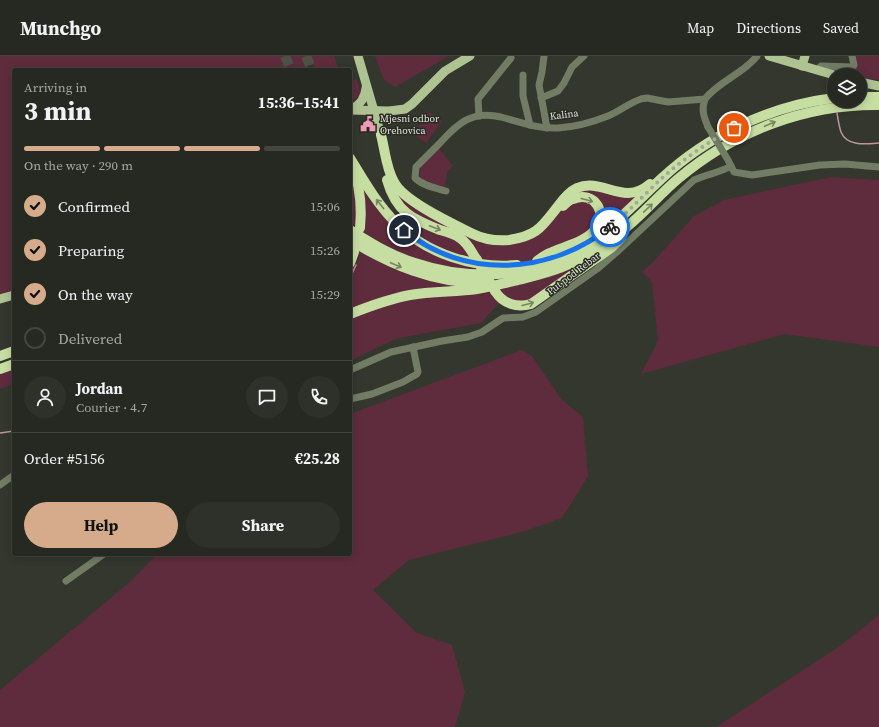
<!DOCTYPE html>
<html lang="en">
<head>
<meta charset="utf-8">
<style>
	:root { --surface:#262922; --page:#2e312a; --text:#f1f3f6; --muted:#a4a6a5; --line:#424540; --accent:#d6ab8b }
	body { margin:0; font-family:"Source Serif 4",serif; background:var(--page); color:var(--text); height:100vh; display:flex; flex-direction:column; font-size:15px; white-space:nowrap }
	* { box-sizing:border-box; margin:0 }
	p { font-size:13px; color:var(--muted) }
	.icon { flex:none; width:22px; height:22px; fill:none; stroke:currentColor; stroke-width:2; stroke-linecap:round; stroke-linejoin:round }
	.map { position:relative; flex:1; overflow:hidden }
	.sheet { position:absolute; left:12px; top:12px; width:340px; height:488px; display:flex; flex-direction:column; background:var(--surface); border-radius:4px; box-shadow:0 2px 10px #0003,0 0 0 1px var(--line) }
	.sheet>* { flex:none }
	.fabs { position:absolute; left:827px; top:12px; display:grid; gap:8px }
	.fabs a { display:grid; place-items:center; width:40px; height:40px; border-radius:50%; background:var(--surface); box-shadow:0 2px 10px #0003,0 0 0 1px var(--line); font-size:20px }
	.pin { position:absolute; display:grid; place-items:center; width:34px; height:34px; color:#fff; margin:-17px; border:2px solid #fff; border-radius:50%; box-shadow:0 1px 4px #0007 }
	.courier { position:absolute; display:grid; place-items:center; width:40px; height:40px; margin:-20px; border:3px solid #1a73e8; border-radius:50%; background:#fff; color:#222; box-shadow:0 1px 5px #0007 }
	.headline em { font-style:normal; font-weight:700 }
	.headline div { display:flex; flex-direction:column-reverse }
	.headline { display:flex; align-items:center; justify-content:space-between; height:68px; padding:0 12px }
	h1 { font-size:26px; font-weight:700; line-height:30px }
	.bar { display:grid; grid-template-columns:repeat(4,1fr); gap:6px 4px; align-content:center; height:48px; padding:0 12px }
	.bar i { height:5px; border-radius:3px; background:var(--line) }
	.bar .on { background:var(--accent) }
	.bar p { grid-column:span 4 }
	.line { display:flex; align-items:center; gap:10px; padding:0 12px; border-top:1px solid var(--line) }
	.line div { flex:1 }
	.round { display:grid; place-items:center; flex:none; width:42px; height:42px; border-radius:21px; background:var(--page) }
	ol { padding:0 12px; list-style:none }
	li { display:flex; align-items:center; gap:12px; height:44px }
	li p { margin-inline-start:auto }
	li .icon { padding:4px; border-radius:50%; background:var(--accent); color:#111; stroke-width:4 }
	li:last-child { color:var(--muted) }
	li i { width:22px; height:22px; border:2px solid var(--line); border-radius:50% }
	.button { display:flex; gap:8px; margin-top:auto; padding:8px 12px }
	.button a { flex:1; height:46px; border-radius:24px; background:var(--accent); color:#111; font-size:16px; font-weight:700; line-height:46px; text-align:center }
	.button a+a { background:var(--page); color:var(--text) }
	header { display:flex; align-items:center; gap:24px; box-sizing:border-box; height:56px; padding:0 20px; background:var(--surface); border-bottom:1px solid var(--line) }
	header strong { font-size:19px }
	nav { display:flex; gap:22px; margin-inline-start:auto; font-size:14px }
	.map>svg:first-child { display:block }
	.green { fill:#5f2c3d }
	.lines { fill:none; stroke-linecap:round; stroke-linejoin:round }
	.stream { stroke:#bf949f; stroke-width:1.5 }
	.highway-tunnel { stroke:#4d5147; stroke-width:10; stroke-dasharray:10 5; stroke-linecap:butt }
	.minor { stroke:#727c64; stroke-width:7 }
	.major { stroke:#afc291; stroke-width:9 }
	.highway { stroke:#c7dea2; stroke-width:10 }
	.minor-bridge { stroke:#727c64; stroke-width:7 }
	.highway-bridge { stroke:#c7dea2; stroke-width:10 }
	.oneway { stroke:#788562 }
	.done { stroke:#a4a79f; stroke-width:4; stroke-dasharray:0 7.2 }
	.route { stroke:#1a73e8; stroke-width:5 }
	.labels { text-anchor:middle; stroke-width:3; stroke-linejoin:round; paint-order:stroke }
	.street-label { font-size:10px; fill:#e1e3dd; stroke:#292c23 }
	.poi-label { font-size:10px; fill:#e1e3dd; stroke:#292c23; text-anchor:start }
</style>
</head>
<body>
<header>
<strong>Munchgo</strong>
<nav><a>Map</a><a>Directions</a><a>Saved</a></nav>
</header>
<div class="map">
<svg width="879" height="671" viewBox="0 0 879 671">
	<rect width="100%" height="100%" fill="#33372d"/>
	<!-- green -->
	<g class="green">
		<polygon points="0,0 334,0 339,14 318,14 314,9 306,9 306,14 14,14 14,234 0,238"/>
		<polygon points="375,0 449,0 395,31 384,24"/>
		<polygon points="850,0 879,0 879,24 860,21 860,19 847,19 851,9"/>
		<polygon points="357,23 361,39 350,46 350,26"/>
		<polygon points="429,56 442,65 426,87 414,78"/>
		<path d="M439 93 453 110 447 116 445 131 423 124 420 121C418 109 431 101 439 93Z"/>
		<path d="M350 118C356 134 358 152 355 169L350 166Z"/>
		<polygon points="831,121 879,124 879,291 785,278 641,318 658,285 652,226 642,216 653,206 694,160 724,144"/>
		<polygon points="391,126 466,177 516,185 573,145 585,144 598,153 594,174 532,205 521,207 480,205 471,189 406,153"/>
		<path d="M362 130 370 144 395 173 487 214C475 214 464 214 452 212 420 207 391 194 364 176L365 165Z"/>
		<polygon points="587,133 638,139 619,157 597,175 601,150 568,141"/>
		<polygon points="424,171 458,184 474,204 465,202 420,183"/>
		<polygon points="350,188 458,229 456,231 350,254 350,219 360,199 352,194 350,197"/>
		<path d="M569 214 567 218 531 245H511L497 233C522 229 546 223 569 214Z"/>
		<polygon points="492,234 501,245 481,267 399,282 382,289 350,305 350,262 378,250 420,241"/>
		<polygon points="522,294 532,300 561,343 583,361 588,420 562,462 522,476 409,504 373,534 417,577 452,589 465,636 455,671 0,671 0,634 130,526 157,498 350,498 350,358"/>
		<polygon points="14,312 14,328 0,333 0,315"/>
		<polygon points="879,559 879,671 716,671 840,590"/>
	</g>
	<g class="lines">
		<!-- stream -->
		<g class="stream">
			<path d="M837 57C838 63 839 70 841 76 847 91 867 88 879 87"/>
			<polyline points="350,222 356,209"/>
			<polyline points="0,377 14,375"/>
		</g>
		<!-- highway-tunnel -->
		<g class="highway-tunnel">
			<polyline points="285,0 291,14"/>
			<polyline points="306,0 312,14"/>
		</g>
		<!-- minor -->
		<g class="minor">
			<polyline points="544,0 542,16 539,29 547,72"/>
			<polyline points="817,14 821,10 853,11 854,9 852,0"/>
			<polyline points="523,19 523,40 530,69"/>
			<polyline points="541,42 558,35 564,27 572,11 584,0"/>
			<path d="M705 43C701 54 704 61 708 71"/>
			<polyline points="479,60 478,43 511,2"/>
			<polyline points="729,106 734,116 752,119 820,109 845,108 879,111"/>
			<path d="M446 135C436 132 423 130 415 122L416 111C424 103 432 95 440 87 458 67 472 54 501 61 519 66 538 73 558 72 574 71 593 66 608 60 620 55 629 47 641 43L647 42 668 46 705 43C719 25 743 18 757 0"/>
			<path d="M350 314 391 296 442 285 468 281 482 276 503 262 523 261 536 256 597 213 618 195 694 124C707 118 719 117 731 110"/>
			<polyline points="350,343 372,338 403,326 417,318 418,316 413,291"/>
			<polyline points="0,429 14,419"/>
			<polyline points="66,525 104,498"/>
		</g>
		<!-- major -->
		<g class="major">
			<polyline points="358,0 381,79"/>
			<polyline points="769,0 834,19"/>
			<polyline points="802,10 805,0"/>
			<polyline points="860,26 879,30"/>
			<polyline points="350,54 389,55 405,53 412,48 445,15 470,0"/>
			<path d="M351 54C360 48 365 43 366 32"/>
			<polyline points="0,243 14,239"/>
		</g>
		<!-- highway -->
		<g class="highway">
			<polyline points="860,41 879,41"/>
			<path d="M381 79C385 94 386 112 394 126 403 145 453 168 473 178 485 184 496 185 509 184 538 180 542 170 559 149 564 142 569 136 577 132 603 121 623 151 650 128"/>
			<path d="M350 102C364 125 377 148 396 167 427 198 474 213 517 209"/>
			<path d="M355 116C360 134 362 153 360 172"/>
			<path d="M387 124C396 156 412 163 440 174 447 176 455 178 460 182 468 187 472 197 477 204"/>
			<path d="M350 174C371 187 391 200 415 207 471 226 539 222 590 189 595 185 599 181 603 177 623 160 642 141 661 123 708 79 770 50 834 42"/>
			<path d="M350 184C391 209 434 227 482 227"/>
			<path d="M537 205C541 202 545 199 550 197 563 191 585 186 594 175 609 158 595 134 573 143 569 144 566 147 563 150"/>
			<polyline points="350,207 354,196"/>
			<path d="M495 235C503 248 517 252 531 248L611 192 621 182"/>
			<path d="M350 258C370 250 389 243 410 239 432 235 455 236 477 233 491 231 504 227 518 224 533 220 547 217 562 211 585 202 609 187 628 170 646 155 661 137 679 122 735 75 806 48 879 49"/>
			<polyline points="0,300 14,295"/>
			<polyline points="0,313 14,308"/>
		</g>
		<!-- minor-bridge -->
		<polyline class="minor-bridge" points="708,71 728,104"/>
		<!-- highway-bridge -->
		<polyline class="highway-bridge" points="477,204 495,235"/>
	</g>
	<!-- one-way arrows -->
	<defs><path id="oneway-shaft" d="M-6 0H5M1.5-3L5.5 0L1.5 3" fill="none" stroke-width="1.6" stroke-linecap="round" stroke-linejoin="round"/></defs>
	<g class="oneway">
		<use href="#oneway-shaft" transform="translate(770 68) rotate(-23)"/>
		<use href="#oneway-shaft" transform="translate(587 144) rotate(15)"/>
		<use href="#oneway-shaft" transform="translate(380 148) rotate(-129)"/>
		<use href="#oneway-shaft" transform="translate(648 152) rotate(-44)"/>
		<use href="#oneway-shaft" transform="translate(435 172) rotate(21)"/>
		<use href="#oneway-shaft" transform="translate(396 209) rotate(23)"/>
		<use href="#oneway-shaft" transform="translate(528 248) rotate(-15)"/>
	</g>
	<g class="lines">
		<!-- done -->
		<path class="done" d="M610 171C628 156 644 139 661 123 683 103 708 86 734 72"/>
		<!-- route -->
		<path class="route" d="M404 174C464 224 550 219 610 171"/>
	</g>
	<!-- icons -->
	<defs>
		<symbol id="civic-bare" viewBox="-9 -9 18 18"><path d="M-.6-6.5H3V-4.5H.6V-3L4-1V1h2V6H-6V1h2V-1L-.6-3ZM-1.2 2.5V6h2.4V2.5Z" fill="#f19ab3" stroke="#292c23" stroke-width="2.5" paint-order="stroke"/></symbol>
	</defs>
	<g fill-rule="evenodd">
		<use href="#civic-bare" x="357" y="57" width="22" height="22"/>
	</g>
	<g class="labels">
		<!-- street labels -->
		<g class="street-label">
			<text transform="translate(564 58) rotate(-7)" y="4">Kalina</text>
			<text transform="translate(573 217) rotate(-37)" y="4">Put pod Rebar</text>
		</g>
		<!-- poi labels -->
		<g class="poi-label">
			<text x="380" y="66">Mjesni odbor<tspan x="380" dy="12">Orehovica</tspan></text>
		</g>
	</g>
</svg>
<div class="fabs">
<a><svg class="icon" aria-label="layers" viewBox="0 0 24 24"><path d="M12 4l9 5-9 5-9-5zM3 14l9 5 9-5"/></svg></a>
</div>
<div class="pin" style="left:734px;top:72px;background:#ea580c"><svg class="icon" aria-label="bag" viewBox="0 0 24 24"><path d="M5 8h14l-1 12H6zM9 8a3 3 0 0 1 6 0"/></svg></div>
<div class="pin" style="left:404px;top:174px;background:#1f2937"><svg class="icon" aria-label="home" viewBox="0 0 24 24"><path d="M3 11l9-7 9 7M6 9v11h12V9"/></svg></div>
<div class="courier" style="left:610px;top:171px"><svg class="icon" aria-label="bike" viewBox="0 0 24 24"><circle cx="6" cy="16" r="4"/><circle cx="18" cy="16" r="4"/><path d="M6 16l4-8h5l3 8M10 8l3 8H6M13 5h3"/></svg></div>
<section class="sheet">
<div class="headline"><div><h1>3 min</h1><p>Arriving in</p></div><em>15:36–15:41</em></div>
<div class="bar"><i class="on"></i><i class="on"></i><i class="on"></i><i></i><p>On the way · 290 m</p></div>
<ol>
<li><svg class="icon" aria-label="check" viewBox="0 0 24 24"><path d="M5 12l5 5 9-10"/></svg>Confirmed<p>15:06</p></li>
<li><svg class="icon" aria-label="check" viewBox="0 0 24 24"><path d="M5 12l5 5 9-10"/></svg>Preparing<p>15:26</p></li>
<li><svg class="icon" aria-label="check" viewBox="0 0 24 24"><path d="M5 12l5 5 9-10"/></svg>On the way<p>15:29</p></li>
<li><i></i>Delivered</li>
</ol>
<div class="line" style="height:72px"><a class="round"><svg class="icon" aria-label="person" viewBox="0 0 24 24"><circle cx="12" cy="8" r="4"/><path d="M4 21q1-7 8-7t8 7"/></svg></a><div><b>Jordan</b><p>Courier · 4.7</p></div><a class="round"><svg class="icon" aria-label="chat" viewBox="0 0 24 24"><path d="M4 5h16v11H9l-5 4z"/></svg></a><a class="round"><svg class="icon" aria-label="phone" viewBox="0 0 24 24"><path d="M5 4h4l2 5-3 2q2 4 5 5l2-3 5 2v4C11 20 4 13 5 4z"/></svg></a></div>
<div class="line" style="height:52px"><div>Order #5156</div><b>€25.28</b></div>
<div class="button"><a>Help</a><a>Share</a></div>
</section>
</div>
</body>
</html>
